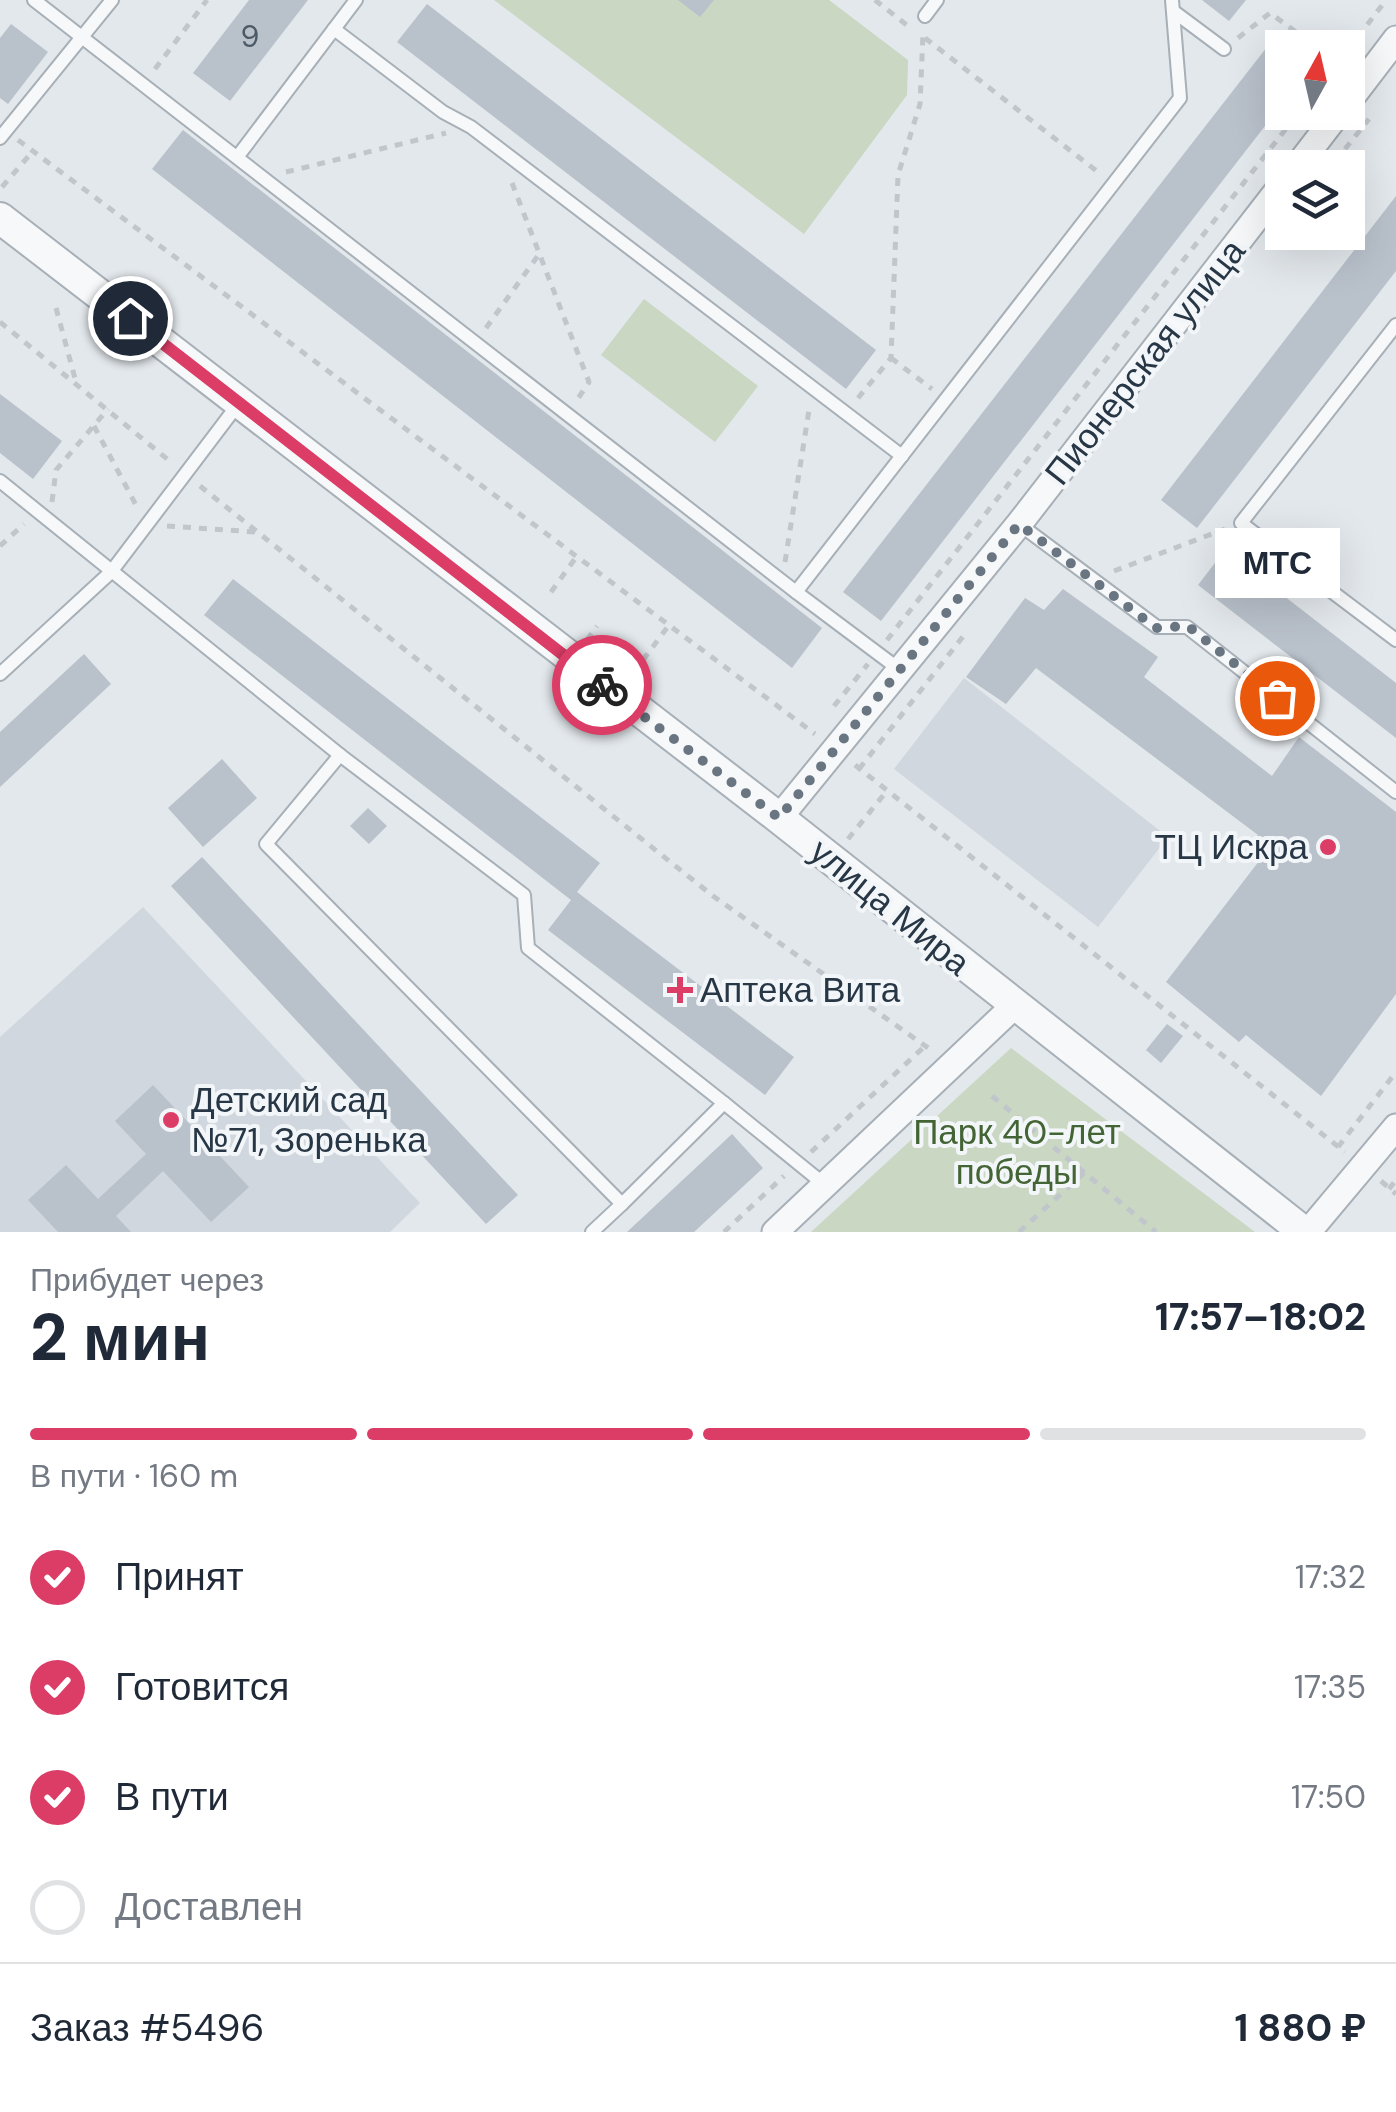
<!DOCTYPE html>
<html lang="ru">
<head>
<meta charset="utf-8">
<style>
	:root { --surface:#fff; --page:#f2f2f3; --text:#1f2937; --muted:#747a83; --line:#e0e1e3; --accent:#dc3d67 }
	body { margin:0; font-family:"DM Sans",sans-serif; background:var(--page); color:var(--text); height:100vh; display:flex; flex-direction:column; font-size:38px; white-space:nowrap }
	* { box-sizing:border-box; margin:0 }
	p { font-size:32px; color:var(--muted) }
	.icon { flex:none; width:55px; height:55px; fill:none; stroke:currentColor; stroke-width:2; stroke-linecap:round; stroke-linejoin:round }
	.map { position:relative; height:1232px; overflow:hidden }
	.details { display:flex; flex-direction:column; background:var(--surface); flex:1 }
	.details>* { flex:none }
	.needle { width:65px; rotate:8deg }
	.controls { position:absolute; left:1265px; top:30px; display:grid; gap:20px }
	.controls a { display:grid; place-items:center; width:100px; height:100px; border-radius:0px; background:var(--surface); box-shadow:0 10px 40px #0002; font-size:50px }
	.pin { position:absolute; display:grid; place-items:center; width:85px; height:85px; color:#fff; margin:-42px; border:5px solid #fff; border-radius:50%; box-shadow:0 2px 10px #0007 }
	.courier { position:absolute; display:grid; place-items:center; width:100px; height:100px; margin:-50px; border:8px solid #dc3d67; border-radius:50%; background:#fff; color:#222; box-shadow:0 2px 12px #0007 }
	.bubble { position:absolute; height:70px; border-radius:0px; background:var(--surface); box-shadow:0 10px 40px #0002; font-size:32px; font-weight:800; line-height:70px; text-align:center }
	.overview em { font-style:normal; font-weight:800 }
	.overview div { display:flex; flex-direction:column-reverse }
	.overview { display:flex; align-items:center; justify-content:space-between; height:170px; padding:0 30px }
	h1 { font-size:65px; font-weight:800; line-height:75px }
	.bar { display:grid; grid-template-columns:repeat(4,1fr); gap:15px 10px; align-content:center; height:120px; padding:0 30px }
	.bar i { height:12px; border-radius:8px; background:var(--line) }
	.bar .on { background:var(--accent) }
	.bar p { grid-column:span 4 }
	.line { display:flex; align-items:center; gap:25px; padding:0 30px; border-top:2px solid var(--line) }
	.line div { flex:1 }
	ol { padding:0 30px; list-style:none }
	li { display:flex; align-items:center; gap:30px; height:110px }
	li p { margin-inline-start:auto }
	li .icon { padding:10px; border-radius:50%; background:var(--accent); color:#fff; stroke-width:4 }
	li:last-child { color:var(--muted) }
	li i { width:55px; height:55px; border:5px solid var(--line); border-radius:50% }
	.map>svg:first-child { display:block }
	.built { fill:#d0d7de }
	.green { fill:#cad7c3 }
	.building { fill:#b9c1cb }
	.lines { fill:none; stroke-linecap:round; stroke-linejoin:round }
	.service-casing { stroke:#a7afb7; stroke-width:16 }
	.minor-casing { stroke:#a7afb7; stroke-width:29 }
	.tertiary-casing { stroke:#a7afb7; stroke-width:34 }
	.path { stroke:#c0c6cb; stroke-width:5; stroke-dasharray:8 8; stroke-linecap:butt }
	.service { stroke:#f6f8fa; stroke-width:12 }
	.minor { stroke:#f6f8fa; stroke-width:25 }
	.tertiary { stroke:#f6f8fa; stroke-width:30 }
	.done { stroke:#697580; stroke-width:10; stroke-dasharray:0 18 }
	.route { stroke:#dc3d67; stroke-width:12 }
	.poi-dot { fill:#dc3d67; stroke:#f3f6f9; stroke-width:4 }
	.labels { text-anchor:middle; stroke-width:8; stroke-linejoin:round; paint-order:stroke }
	.number-label { font-size:30px; fill:#4c5a67 }
	.street-label { font-size:35px; fill:#283746; stroke:#f3f6f9 }
	.poi-label { font-size:35px; fill:#283746; stroke:#f3f6f9; text-anchor:start }
	.park-label { font-size:35px; fill:#436434; stroke:#f3f6f9 }
</style>
</head>
<body>
<div class="map">
<svg width="1396" height="1232" viewBox="0 0 1396 1232">
	<rect width="100%" height="100%" fill="#e3e8ec"/>
	<!-- built -->
	<g class="built">
		<polygon points="964,678 1168,837 1098,927 894,769"/>
		<polygon points="143,907 420,1203 390,1232 0,1232 0,1037"/>
	</g>
	<!-- green -->
	<g class="green">
		<polygon points="494,0 829,0 908,60 907,95 804,234"/>
		<polygon points="644,299 758,386 715,442 601,355"/>
		<polygon points="1011,1048 1255,1232 811,1232"/>
	</g>
	<!-- building -->
	<g class="building">
		<polygon points="249,0 308,0 230,101 193,73"/>
		<polygon points="678,0 714,0 700,17"/>
		<polygon points="1202,0 1246,0 1229,21"/>
		<polygon points="427,4 876,350 846,389 397,42"/>
		<polygon points="11,24 48,52 8,104 0,98 0,38"/>
		<polygon points="1277,34 1295,48 1282,48 1282,104 881,621 843,592"/>
		<polygon points="183,130 822,628 792,668 152,169"/>
		<polygon points="1396,196 1396,271 1197,528 1161,500"/>
		<polygon points="0,394 62,441 33,479 0,453"/>
		<polygon points="1225,550 1396,683 1396,738 1198,585"/>
		<polygon points="233,579 600,863 577,892 794,1057 765,1095 548,930 571,900 204,615"/>
		<polygon points="1063,589 1158,657 1144,677 1272,776 1299,737 1396,812 1396,994 1321,1096 1246,1035 1239,1042 1166,982 1266,852 1252,842 1258,835 1036,668 1006,704 966,677 1025,598 1044,610"/>
		<polygon points="84,654 111,684 0,787 0,732"/>
		<polygon points="222,759 257,798 203,847 168,808"/>
		<polygon points="368,808 387,826 369,844 350,826"/>
		<polygon points="202,857 518,1195 486,1224 171,886"/>
		<polygon points="1167,1024 1183,1036 1161,1063 1146,1050"/>
		<polygon points="153,1085 249,1187 211,1222 163,1171 116,1216 131,1232 58,1232 28,1200 66,1165 98,1199 146,1154 115,1121"/>
		<polygon points="732,1134 763,1168 694,1232 627,1232"/>
	</g>
	<g class="lines">
		<defs>
			<g id="service">
				<polyline points="34,0 796,592 1180,98 1172,0"/>
				<polyline points="1173,11 1224,49"/>
				<polyline points="925,16 937,0"/>
				<polyline points="334,29 443,112 471,127 902,456"/>
				<polyline points="0,138 112,0"/>
				<polyline points="238,156 356,0"/>
				<polyline points="1396,325 1241,523 1396,640"/>
				<polyline points="0,481 340,755 266,844 622,1204 592,1232"/>
				<polyline points="1019,524 1157,627 1187,627 1396,792"/>
				<polyline points="796,592 900,670"/>
				<polyline points="0,674 111,572 239,403"/>
				<polyline points="340,755 524,895 528,948 724,1103"/>
				<polyline points="622,1204 724,1103 825,1185"/>
			</g>
			<g id="minor">
				<polyline points="1348,102 1396,39"/>
				<polyline points="1296,168 1339,112"/>
				<polyline points="779,818 1019,524 1282,185"/>
				<polyline points="775,1232 1014,1006"/>
				<polyline points="1308,1232 1396,1127"/>
			</g>
			<polyline id="tertiary" points="0,218 779,818 1304,1232"/>
		</defs>
		<!-- service casing -->
		<use href="#service" class="service-casing"/>
		<!-- minor casing -->
		<use href="#minor" class="minor-casing"/>
		<!-- tertiary casing -->
		<use href="#tertiary" class="tertiary-casing"/>
		<!-- path -->
		<g class="path">
			<polyline points="875,0 908,26"/>
			<polyline points="925,38 1098,172"/>
			<polyline points="1238,38 1270,13 1318,48"/>
			<polyline points="1348,50 1386,0"/>
			<polyline points="155,69 207,0"/>
			<polyline points="18,140 815,734"/>
			<polyline points="1345,149 1369,119"/>
			<polyline points="286,172 446,133"/>
			<polyline points="512,183 589,382 577,400"/>
			<polyline points="2,187 33,151"/>
			<polyline points="56,308 76,382"/>
			<polyline points="0,322 172,463"/>
			<polyline points="486,328 540,253"/>
			<polyline points="891,358 932,389"/>
			<polyline points="858,398 891,358 898,175 920,104 923,34"/>
			<polyline points="94,426 137,507"/>
			<polyline points="200,486 713,896 931,1050"/>
			<polyline points="52,502 56,470 108,409"/>
			<polyline points="167,526 256,532"/>
			<polyline points="0,546 24,524"/>
			<polyline points="785,562 809,410"/>
			<polyline points="1114,571 1225,529"/>
			<polyline points="551,592 577,556"/>
			<polyline points="587,640 597,626"/>
			<polyline points="887,640 1299,112"/>
			<polyline points="643,660 669,625"/>
			<polyline points="834,706 868,664"/>
			<polyline points="855,765 1345,1152"/>
			<polyline points="859,769 965,634"/>
			<polyline points="848,839 886,792"/>
			<polyline points="992,1096 1156,1232"/>
			<polyline points="1338,1147 1396,1072"/>
			<polyline points="811,1152 925,1046"/>
			<polyline points="1381,1181 1396,1194"/>
			<polyline points="1389,1189 1396,1180"/>
			<polyline points="724,1232 784,1176"/>
			<polyline points="1019,1232 1084,1173"/>
		</g>
		<!-- service -->
		<use href="#service" class="service"/>
		<!-- minor -->
		<use href="#minor" class="minor"/>
		<!-- tertiary -->
		<use href="#tertiary" class="tertiary"/>
	</g>
	<g class="lines">
		<!-- done -->
		<polyline class="done" points="602,685 779,818 1019,524 1156,628 1188,626 1277,698"/>
		<!-- route -->
		<polyline class="route" points="130,318 602,685"/>
	</g>
	<!-- markers -->
	<g class="poi-dot">
		<circle cx="1328" cy="847" r="10"/>
		<path d="M675 975h10v10h10v10h-10v10h-10v-10h-10v-10h10z"/>
		<circle cx="171" cy="1120" r="10"/>
	</g>
	<g class="labels">
		<!-- number labels -->
		<g class="number-label">
			<text x="250" y="47">9</text>
		</g>
		<!-- street labels -->
		<g class="street-label">
			<text transform="translate(1145 362) rotate(-52)" y="12">Пионерская улица</text>
			<text transform="translate(890 907) rotate(39)" y="12">улица Мира</text>
		</g>
		<!-- poi labels -->
		<g class="poi-label">
			<text x="1308" y="859" text-anchor="end">ТЦ Искра</text>
			<text x="700" y="1002">Аптека Вита</text>
			<text x="191" y="1112">Детский сад<tspan x="191" dy="40">№71, Зоренька</tspan></text>
		</g>
		<!-- park labels -->
		<g class="park-label">
			<text x="1017" y="1144">Парк 40-лет<tspan x="1017" dy="40">победы</tspan></text>
		</g>
	</g>
</svg>
<div class="controls">
<a><svg class="needle" viewBox="-14 -14 28 28"><path d="M0-13l5 13h-10z" fill="#e53935"/><path d="M0 13l5-13h-10z" fill="#747a83"/></svg></a>
<a><svg class="icon" aria-label="layers" viewBox="0 0 24 24"><path d="M12 4l9 5-9 5-9-5zM3 14l9 5 9-5"/></svg></a>
</div>
<div class="pin" style="left:1277px;top:698px;background:#ea580c"><svg class="icon" aria-label="bag" viewBox="0 0 24 24"><path d="M5 8h14l-1 12H6zM9 8a3 3 0 0 1 6 0"/></svg></div>
<div class="pin" style="left:130px;top:318px;background:#1f2937"><svg class="icon" aria-label="home" viewBox="0 0 24 24"><path d="M3 11l9-7 9 7M6 9v11h12V9"/></svg></div>
<div class="courier" style="left:602px;top:685px"><svg class="icon" aria-label="bike" viewBox="0 0 24 24"><circle cx="6" cy="16" r="4"/><circle cx="18" cy="16" r="4"/><path d="M6 16l4-8h5l3 8M10 8l3 8H6M13 5h3"/></svg></div>
<div class="bubble" style="left:1215px;top:528px;width:125px">МТС</div>
</div>
<section class="details">
<div class="overview"><div><h1>2 мин</h1><p>Прибудет через</p></div><em>17:57–18:02</em></div>
<div class="bar"><i class="on"></i><i class="on"></i><i class="on"></i><i></i><p>В пути · 160 m</p></div>
<ol>
<li><svg class="icon" aria-label="check" viewBox="0 0 24 24"><path d="M5 12l5 5 9-10"/></svg>Принят<p>17:32</p></li>
<li><svg class="icon" aria-label="check" viewBox="0 0 24 24"><path d="M5 12l5 5 9-10"/></svg>Готовится<p>17:35</p></li>
<li><svg class="icon" aria-label="check" viewBox="0 0 24 24"><path d="M5 12l5 5 9-10"/></svg>В пути<p>17:50</p></li>
<li><i></i>Доставлен</li>
</ol>
<div class="line" style="height:130px"><div>Заказ #5496</div><b>1 880 ₽</b></div>
</section>
</body>
</html>
